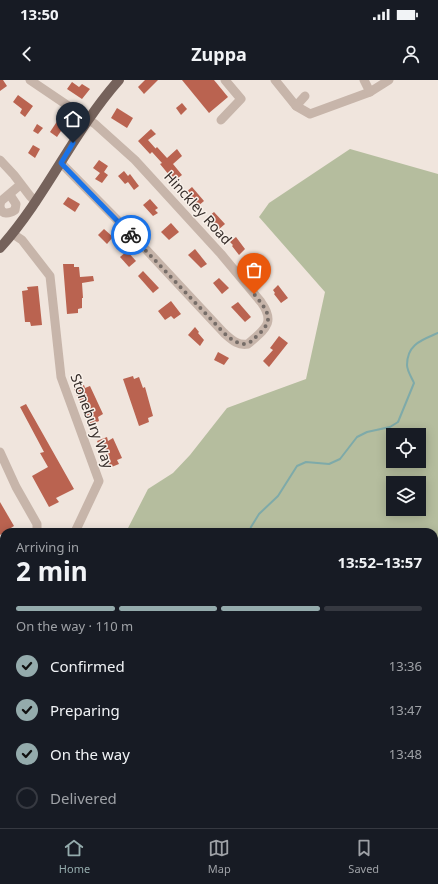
<!DOCTYPE html>
<html lang="en">
<head>
<meta charset="utf-8">
<style>
	:root { --surface:#171b24; --page:#242831; --text:#f1f3f6; --muted:#9ea1a6; --line:#363941; --accent:#94abac }
	body { margin:0; font-family:"Noto Sans",sans-serif; background:var(--page); color:var(--text); height:100vh; display:flex; flex-direction:column; font-size:15px; white-space:nowrap }
	* { box-sizing:border-box; margin:0 }
	p { font-size:13px; color:var(--muted) }
	.icon { flex:none; width:22px; height:22px; fill:none; stroke:currentColor; stroke-width:2; stroke-linecap:round; stroke-linejoin:round }
	.map { position:relative; flex:1; overflow:hidden }
	.drawer { position:absolute; left:0px; top:448px; width:438px; height:300px; display:flex; flex-direction:column; background:var(--surface); border-radius:12px 12px 0 0; box-shadow:0 2px 10px #0003 }
	.drawer>* { flex:none }
	.controls { position:absolute; left:386px; top:348px; display:grid; gap:8px }
	.controls a { display:grid; place-items:center; width:40px; height:40px; border-radius:0px; background:var(--surface); box-shadow:0 2px 10px #0003; font-size:20px }
	.pin { position:absolute; display:grid; place-items:center; width:34px; height:34px; color:#fff; margin:-41px -17px; border-radius:50% 50% 50% 0; rotate:-45deg; box-shadow:0 0 4px #0007 }
	.pin .icon { rotate:45deg }
	.courier { position:absolute; display:grid; place-items:center; width:40px; height:40px; margin:-20px; border:3px solid #1a73e8; border-radius:50%; background:#fff; color:#222; box-shadow:0 1px 5px #0007 }
	.summary em { font-style:normal; font-weight:700 }
	.summary div { display:flex; flex-direction:column-reverse }
	.summary { display:flex; align-items:center; justify-content:space-between; height:68px; padding:0 16px }
	h1 { font-size:26px; font-weight:700; line-height:30px }
	.bar { display:grid; grid-template-columns:repeat(4,1fr); gap:6px 4px; align-content:center; height:48px; padding:0 16px }
	.bar i { height:5px; border-radius:3px; background:var(--line) }
	.bar .on { background:var(--accent) }
	.bar p { grid-column:span 4 }
	ol { padding:0 16px; list-style:none }
	li { display:flex; align-items:center; gap:12px; height:44px }
	li p { margin-inline-start:auto }
	li .icon { padding:4px; border-radius:50%; background:var(--accent); color:#111; stroke-width:4 }
	li:last-child { color:var(--muted) }
	li i { width:22px; height:22px; border:2px solid var(--line); border-radius:50% }
	.status { display:flex; justify-content:space-between; align-items:center; height:28px; padding:0 20px; background:var(--surface); direction:ltr }
	.status svg { height:11px; fill:currentColor }
	header { display:flex; justify-content:space-between; align-items:center; height:52px; padding:0 16px; background:var(--surface); font-size:18px; font-weight:700 }
	.menu { display:flex; justify-content:space-around; align-items:center; height:56px; border-top:1px solid var(--line); background:var(--surface); font-size:11px; color:var(--muted) }
	.menu a { display:grid; justify-items:center; gap:2px }
	.menu .on { color:var(--accent) }
	.map>svg:first-child { display:block }
	.green { fill:#b5bd9e; fill-rule:evenodd }
	.lines { fill:none; stroke-linecap:round; stroke-linejoin:round }
	.stream { stroke:#7eaaa9; stroke-width:2 }
	.building { fill:#ba6350 }
	.minor { stroke:#c7b5aa; stroke-width:9 }
	.major { stroke:#75625b; stroke-width:10 }
	.done { stroke:#766d68; stroke-width:4; stroke-dasharray:0 7.2 }
	.route { stroke:#1a73e8; stroke-width:5 }
	.labels { text-anchor:middle; stroke-width:3; stroke-linejoin:round; paint-order:stroke }
	.street-label { font-size:14px; fill:#352c29; stroke:#f8f0e9 }
</style>
</head>
<body>
<div class="status"><b>13:50</b><svg viewBox="0 0 49 12"><path d="M0 12V9h3v3zM5 12V6h3v6zM10 12V3h3v9zM15 12V0h3v12zM26 1h20v11H26zM47 4h2v5h-2z"/></svg></div>
<header><svg class="icon" aria-label="back" viewBox="0 0 24 24"><path d="M15 5l-7 7 7 7"/></svg>Zuppa<svg class="icon" aria-label="person" viewBox="0 0 24 24"><circle cx="12" cy="8" r="4"/><path d="M4 21q1-7 8-7t8 7"/></svg></header>
<div class="map">
<svg width="438" height="748" viewBox="0 0 438 748">
	<rect width="100%" height="100%" fill="#f0e5dd"/>
	<!-- green -->
	<path class="green" d="M350 69 438 94V748H0V624L4 625V744H434V452H126L148 409 173 393 190 375 227 328 306 299 325 212 259 137 269 123ZM393 355H419V381H393ZM393 403H419V429H393Z"/>
	<g class="lines">
		<!-- stream -->
		<g class="stream">
			<path d="M249 452 251 447 259 434 278 416 297 386 306 382 329 384 340 379 357 357 367 352 390 347 398 342 414 303C412 298 407 291 407 285 407 264 422 260 438 253"/>
			<polyline points="0,743 4,742"/>
		</g>
	</g>
	<!-- building -->
	<g class="building">
		<polygon points="0,0 3,0 7,6 0,11"/>
		<polygon points="145,0 158,0 144,14 138,7"/>
		<polygon points="182,0 214,0 228,17 209,33"/>
		<polygon points="72,2 79,7 82,4 90,9 82,19 67,9"/>
		<polygon points="18,15 33,26 25,37 20,33 22,29 13,22"/>
		<polygon points="182,23 187,29 181,35 176,28"/>
		<polygon points="117,28 133,38 127,48 111,38"/>
		<polygon points="58,40 65,45 57,57 50,52"/>
		<polygon points="37,44 43,48 38,54 33,51"/>
		<polygon points="151,49 156,54 148,60 156,69 152,72 157,67 167,78 177,69 182,76 173,84 182,95 174,101 160,84 162,83 152,72 150,74 138,61"/>
		<polygon points="33,65 40,69 35,78 28,73"/>
		<polygon points="99,80 108,86 104,92 108,95 102,103 95,99 100,93 93,88"/>
		<polygon points="124,91 128,96 130,94 139,106 134,110 128,102 125,104 118,96"/>
		<polygon points="192,107 204,121 198,126 185,113"/>
		<polygon points="68,117 80,124 75,132 63,124"/>
		<polygon points="150,119 158,128 155,130 158,133 153,136 143,125"/>
		<polygon points="214,132 225,144 218,150 210,140 211,140 208,137"/>
		<polygon points="171,143 179,152 169,160 161,152"/>
		<polygon points="104,149 113,157 107,164 98,155"/>
		<polygon points="236,157 245,169 239,175 232,166 233,165 230,162"/>
		<polygon points="195,169 207,184 201,188 188,175"/>
		<polygon points="127,171 136,181 129,187 120,177"/>
		<polygon points="256,182 267,194 260,200 252,191 254,190 251,187"/>
		<polygon points="63,184 74,184 74,187 79,187 80,197 93,196 94,201 82,203 83,218 82,218 82,228 78,229 78,233 67,234"/>
		<polygon points="143,191 159,208 153,213 138,196"/>
		<polygon points="219,198 229,208 222,214 213,203"/>
		<polygon points="278,205 288,218 281,223 274,214 275,213 273,210"/>
		<polygon points="38,206 42,245 31,246 30,242 25,242 22,211 28,210 27,207"/>
		<polygon points="171,221 181,234 174,239 171,236 165,240 158,231"/>
		<polygon points="238,222 251,237 245,242 231,227"/>
		<polygon points="195,247 199,252 198,253 204,260 200,266 188,255"/>
		<polygon points="279,256 288,263 269,287 263,281 273,270 270,268"/>
		<polygon points="218,272 229,278 224,285 214,280"/>
		<polygon points="133,296 134,299 139,297 143,308 145,307 153,336 148,338 149,342 139,346 123,299"/>
		<polygon points="84,305 85,308 90,306 103,334 98,337 99,341 90,345 74,309"/>
		<polygon points="26,324 74,409 56,418 59,422 49,427 32,396 48,387 40,373 44,372 20,327"/>
		<polygon points="107,357 108,361 113,358 122,378 117,380 119,384 109,388 97,361"/>
		<polygon points="0,422 14,446 0,455"/>
	</g>
	<g class="lines">
		<!-- minor -->
		<g class="minor">
			<path d="M30 0 95 44 135 80 221 174 261 222C276 243 265 249 248 264 238 266 232 260 224 253L139 162 61 83"/>
			<polyline points="275,0 296,26 310,34 370,12 389,0"/>
			<polyline points="364,0 370,12"/>
			<polyline points="296,26 305,16"/>
			<polyline points="221,40 241,19 225,0"/>
			<polyline points="0,80 14,95 30,116 36,122"/>
			<polyline points="0,125 1,121 20,105"/>
			<path d="M0 127C2 135 9 134 15 130L16 124 10 115"/>
			<polyline points="13,154 22,160 50,196 61,297 99,401 75,452"/>
			<polyline points="0,372 16,407 37,444 37,452"/>
			<polyline points="0,482 4,480"/>
			<polyline points="0,533 4,527"/>
			<polyline points="0,553 4,555"/>
		</g>
		<!-- major -->
		<path class="major" d="M0 168C46 117 73 52 119 0"/>
	</g>
	<g class="lines">
		<!-- done -->
		<path class="done" d="M131 155 224 253C232 260 238 265 248 264 272 243 275 239 254 214"/>
		<!-- route -->
		<polyline class="route" points="73,63 61,83 131,155"/>
	</g>
	<g class="labels">
		<!-- street labels -->
		<g class="street-label">
			<text transform="translate(198 128) rotate(48)" y="5">Hinckley Road</text>
			<text transform="translate(92 341) rotate(70)" y="5">Stonebury Way</text>
		</g>
	</g>
</svg>
<div class="controls">
<a><svg class="icon" aria-label="locate" viewBox="0 0 24 24"><circle cx="12" cy="12" r="6"/><path d="M12 2v4M12 18v4M2 12h4M18 12h4"/></svg></a>
<a><svg class="icon" aria-label="layers" viewBox="0 0 24 24"><path d="M12 4l9 5-9 5-9-5zM3 14l9 5 9-5"/></svg></a>
</div>
<div class="pin" style="left:254px;top:214px;background:#ea580c"><svg class="icon" aria-label="bag" viewBox="0 0 24 24"><path d="M5 8h14l-1 12H6zM9 8a3 3 0 0 1 6 0"/></svg></div>
<div class="pin" style="left:73px;top:63px;background:#1f2937"><svg class="icon" aria-label="home" viewBox="0 0 24 24"><path d="M3 11l9-7 9 7M6 9v11h12V9"/></svg></div>
<div class="courier" style="left:131px;top:155px"><svg class="icon" aria-label="bike" viewBox="0 0 24 24"><circle cx="6" cy="16" r="4"/><circle cx="18" cy="16" r="4"/><path d="M6 16l4-8h5l3 8M10 8l3 8H6M13 5h3"/></svg></div>
<section class="drawer">
<div class="summary"><div><h1>2 min</h1><p>Arriving in</p></div><em>13:52–13:57</em></div>
<div class="bar"><i class="on"></i><i class="on"></i><i class="on"></i><i></i><p>On the way · 110 m</p></div>
<ol>
<li><svg class="icon" aria-label="check" viewBox="0 0 24 24"><path d="M5 12l5 5 9-10"/></svg>Confirmed<p>13:36</p></li>
<li><svg class="icon" aria-label="check" viewBox="0 0 24 24"><path d="M5 12l5 5 9-10"/></svg>Preparing<p>13:47</p></li>
<li><svg class="icon" aria-label="check" viewBox="0 0 24 24"><path d="M5 12l5 5 9-10"/></svg>On the way<p>13:48</p></li>
<li><i></i>Delivered</li>
</ol>
</section>
</div>
<nav class="menu">
<a class="on"><svg class="icon" aria-label="home" viewBox="0 0 24 24"><path d="M3 11l9-7 9 7M6 9v11h12V9"/></svg>Home</a>
<a><svg class="icon" aria-label="map" viewBox="0 0 24 24"><path d="M3 6l6-2 6 2 6-2v14l-6 2-6-2-6 2zM9 4v14M15 6v14"/></svg>Map</a>
<a><svg class="icon" aria-label="saved" viewBox="0 0 24 24"><path d="M7 4h10v16l-5-4-5 4z"/></svg>Saved</a>
</nav>
</body>
</html>
